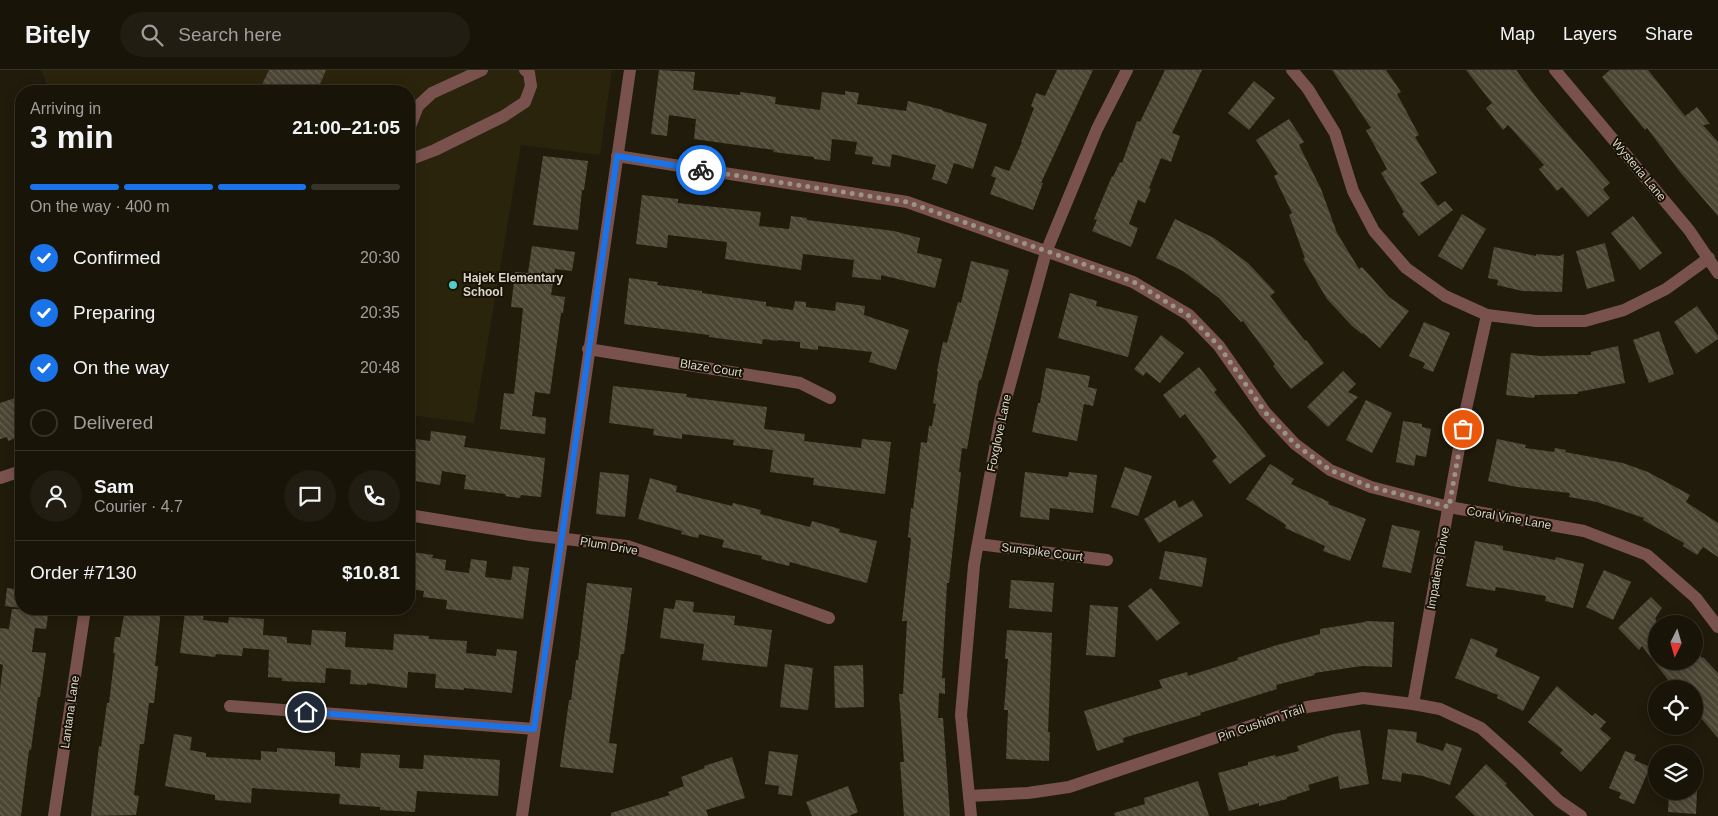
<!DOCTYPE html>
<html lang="en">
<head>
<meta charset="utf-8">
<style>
	:root { --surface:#181408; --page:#211d12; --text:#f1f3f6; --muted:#9f9e9c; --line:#363329; --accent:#1a73e8 }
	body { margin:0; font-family:Helvetica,sans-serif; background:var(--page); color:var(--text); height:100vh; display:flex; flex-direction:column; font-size:19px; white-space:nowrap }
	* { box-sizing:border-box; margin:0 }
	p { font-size:16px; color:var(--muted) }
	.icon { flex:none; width:28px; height:28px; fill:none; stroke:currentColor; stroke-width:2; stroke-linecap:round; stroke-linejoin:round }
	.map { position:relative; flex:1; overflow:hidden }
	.panel { position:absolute; left:15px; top:15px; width:400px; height:530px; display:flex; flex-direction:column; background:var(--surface); border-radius:20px; box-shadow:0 2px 12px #0003,0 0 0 1px var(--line) }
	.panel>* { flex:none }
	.needle { width:32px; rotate:185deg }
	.fabs { position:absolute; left:1648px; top:545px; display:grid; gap:10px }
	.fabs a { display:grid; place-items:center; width:55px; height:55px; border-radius:50%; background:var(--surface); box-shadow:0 2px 12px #0003,0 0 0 1px var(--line); font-size:25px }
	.pin { position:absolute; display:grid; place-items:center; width:42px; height:42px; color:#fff; margin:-21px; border:2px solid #fff; border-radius:50%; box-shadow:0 1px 5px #0007 }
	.courier { position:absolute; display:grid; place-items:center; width:50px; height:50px; margin:-25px; border:4px solid #1a73e8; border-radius:50%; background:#fff; color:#222; box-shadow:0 1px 6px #0007 }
	.overview em { font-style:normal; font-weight:600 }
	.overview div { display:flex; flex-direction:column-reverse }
	.overview { display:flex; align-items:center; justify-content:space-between; height:85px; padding:0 15px }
	h1 { font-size:32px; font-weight:600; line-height:38px }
	.bar { display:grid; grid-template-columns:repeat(4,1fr); gap:8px 5px; align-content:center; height:60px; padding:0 15px }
	.bar i { height:6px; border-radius:4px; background:var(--line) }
	.bar .current { background:var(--accent) }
	.bar p { grid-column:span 4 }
	.line { display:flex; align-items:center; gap:12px; padding:0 15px; border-top:1px solid var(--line) }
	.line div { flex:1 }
	.round { display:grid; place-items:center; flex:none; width:52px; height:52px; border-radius:26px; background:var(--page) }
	ol { padding:0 15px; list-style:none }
	li { display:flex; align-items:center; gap:15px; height:55px }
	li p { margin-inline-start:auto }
	li .icon { padding:5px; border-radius:50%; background:var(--accent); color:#fff; stroke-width:4 }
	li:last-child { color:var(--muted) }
	li i { width:28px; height:28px; border:2px solid var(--line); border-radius:50% }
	header { display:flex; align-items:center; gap:30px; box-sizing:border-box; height:70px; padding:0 25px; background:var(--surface); border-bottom:1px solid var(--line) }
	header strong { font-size:24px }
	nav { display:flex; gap:28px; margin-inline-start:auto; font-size:18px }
	.search { width:350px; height:45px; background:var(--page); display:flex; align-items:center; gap:12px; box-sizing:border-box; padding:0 18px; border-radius:28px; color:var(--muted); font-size:19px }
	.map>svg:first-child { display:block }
	.built { fill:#2a240c }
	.building { fill:url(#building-back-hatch) }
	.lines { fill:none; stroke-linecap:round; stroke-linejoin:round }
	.minor { stroke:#79524e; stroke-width:12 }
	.done { stroke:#989488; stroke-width:5; stroke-dasharray:0 9 }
	.route { stroke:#1a73e8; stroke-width:6 }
	.poi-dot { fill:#53cdc9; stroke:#171204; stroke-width:2 }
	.labels { text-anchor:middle; stroke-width:4; stroke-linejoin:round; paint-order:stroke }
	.street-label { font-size:12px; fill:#d8d5cb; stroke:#171204 }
	.poi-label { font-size:12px; font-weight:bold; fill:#d8d5cb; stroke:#171204; text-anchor:start }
</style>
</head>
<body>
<header>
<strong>Bitely</strong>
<div class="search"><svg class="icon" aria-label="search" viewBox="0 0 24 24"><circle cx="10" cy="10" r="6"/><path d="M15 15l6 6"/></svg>Search here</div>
<nav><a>Map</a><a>Layers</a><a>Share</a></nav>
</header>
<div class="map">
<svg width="1718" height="746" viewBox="0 0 1718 746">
	<defs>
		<pattern id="building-back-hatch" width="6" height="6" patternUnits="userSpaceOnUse" patternTransform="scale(1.25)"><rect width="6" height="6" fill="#4b4534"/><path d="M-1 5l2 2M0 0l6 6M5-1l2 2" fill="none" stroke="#645f50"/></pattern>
	</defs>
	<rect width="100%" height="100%" fill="#201b0b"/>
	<!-- built -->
	<polygon class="built" points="41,0 612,0 600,85 521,75 474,353 409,345 409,21 50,21"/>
	<!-- building -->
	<g class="building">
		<polygon points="269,0 326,0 317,21 259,21"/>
		<polygon points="659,0 695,2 693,20 740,25 740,22 776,27 775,34 820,40 822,22 845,25 845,21 859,23 857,34 906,41 908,31 943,40 943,41 987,54 973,99 954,93 947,114 932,109 936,95 892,84 890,97 872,94 873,87 855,84 857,72 832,69 830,91 814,89 814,87 773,82 774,80 694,69 696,49 669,45 667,66 651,64"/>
		<polygon points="1057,0 1093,0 1041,113 1043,113 1033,140 990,124 996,108 991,106 995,96 1009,101 1022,72 1021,72 1034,38 1031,36 1036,23 1045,26"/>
		<polygon points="1165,0 1202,0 1172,63 1180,66 1171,92 1161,88 1149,118 1151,119 1145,133 1138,130 1129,154 1138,158 1131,177 1092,161 1097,150 1094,149 1112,106 1113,107 1120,92 1122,93 1137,51 1140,52"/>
		<polygon points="1332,0 1386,0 1401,22 1397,24 1419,65 1415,67 1437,103 1420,113 1438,136 1445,131 1453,140 1419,166 1402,144 1404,142 1381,103 1387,99 1366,60 1371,58"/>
		<polygon points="1466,0 1516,0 1539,31 1610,113 1603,119 1610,128 1588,147 1562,117 1557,121 1539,99 1544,95 1508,55 1503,60 1486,38 1492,33"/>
		<polygon points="1610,0 1648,0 1685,46 1697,37 1710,54 1703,55 1718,72 1718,146 1680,102 1647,58 1645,60 1602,7"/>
		<polygon points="1254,11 1275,28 1249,60 1228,43"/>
		<polygon points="1289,49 1304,72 1299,75 1321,119 1337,163 1359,199 1362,197 1389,227 1409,241 1380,278 1363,263 1362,264 1352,256 1327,229 1303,189 1305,188 1289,145 1292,143 1274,106 1278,104 1256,70"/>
		<polygon points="543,86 588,91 584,120 582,120 578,160 533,155"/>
		<polygon points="642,125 678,129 678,133 761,142 759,156 789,159 791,146 807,148 807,150 894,161 920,168 917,183 942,189 935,218 881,205 881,210 852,207 854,190 803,184 801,200 725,189 727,172 668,165 667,178 636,174"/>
		<polygon points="1462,144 1486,159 1462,200 1438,186"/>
		<polygon points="1633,146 1662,183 1640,200 1611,163"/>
		<polygon points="1175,149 1214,168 1248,193 1275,222 1270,226 1305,271 1306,270 1324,293 1291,319 1273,296 1275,294 1243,251 1241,252 1219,228 1183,201 1156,188"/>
		<polygon points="1605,173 1615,211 1587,219 1576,181"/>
		<polygon points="532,176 575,182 572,201 555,199 551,225 565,227 563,243 561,243 550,324 535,322 532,346 546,348 545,364 500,359 504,323 514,324 519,279 523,238 511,237 515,202 528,203"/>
		<polygon points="1494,177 1536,186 1536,184 1559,186 1564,184 1562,222 1522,221 1497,215 1498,210 1488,208"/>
		<polygon points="971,191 1009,200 981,310 979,310 967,379 962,378 959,402 961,402 949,513 947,513 942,608 945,608 945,624 939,623 938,648 943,648 950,746 904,746 900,692 904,692 899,624 903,624 907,551 902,551 911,468 908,467 911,438 913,439 921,372 927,373 929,356 932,356 936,334 933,333 938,301 937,301 943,272 947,273 958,232 961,233"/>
		<polygon points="629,208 658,212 657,215 702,221 702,223 766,232 766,236 793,240 795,231 806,232 806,237 835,241 836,232 865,236 864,245 909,260 896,300 869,292 872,282 818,276 818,280 800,278 800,272 778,270 778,271 763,269 762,274 709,267 709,265 624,254"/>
		<polygon points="1070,223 1097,231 1096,236 1138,246 1128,287 1058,268"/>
		<polygon points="1697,236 1718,266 1718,269 1696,284 1674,252"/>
		<polygon points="1424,252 1450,263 1433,302 1423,298 1425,293 1409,286"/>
		<polygon points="1659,261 1674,304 1649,313 1633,270"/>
		<polygon points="1161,265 1184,283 1160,313 1146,302 1143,306 1134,299"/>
		<polygon points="1618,276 1625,313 1578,322 1578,324 1535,325 1534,328 1506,325 1511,283 1540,286 1591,285 1591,282"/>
		<polygon points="1199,297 1217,320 1214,322 1266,386 1230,414 1212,391 1217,387 1185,344 1180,348 1163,325"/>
		<polygon points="1046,298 1090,306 1088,317 1097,319 1093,336 1084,334 1077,371 1032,362 1038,333 1040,333"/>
		<polygon points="1343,301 1356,314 1348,322 1358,327 1328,357 1307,337"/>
		<polygon points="613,316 687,324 686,327 767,337 764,359 805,364 804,371 861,378 862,369 891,372 885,424 813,415 814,408 770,402 773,380 733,375 734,370 682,364 682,369 653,365 654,359 609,353"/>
		<polygon points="21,326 21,366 8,371 7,367 0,369 0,333"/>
		<polygon points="1366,330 1392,343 1372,383 1346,370"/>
		<polygon points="1403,351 1422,354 1422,357 1431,359 1426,387 1416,385 1414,396 1396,392"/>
		<polygon points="431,361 466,366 464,377 545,388 541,427 521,425 520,428 505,426 506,424 464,419 466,405 442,401 440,415 409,410 409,368 430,371"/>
		<polygon points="1497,369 1526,375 1525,378 1554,382 1555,378 1566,380 1565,382 1623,393 1648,402 1690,425 1686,432 1718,453 1718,487 1703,477 1697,485 1683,476 1684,473 1643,450 1644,448 1597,432 1569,427 1570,423 1517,417 1488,411"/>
		<polygon points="1270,394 1294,409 1291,414 1329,432 1328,434 1366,449 1350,491 1323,481 1325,476 1285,458 1286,455 1246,429"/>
		<polygon points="1125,397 1152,406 1138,446 1111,437"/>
		<polygon points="600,402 629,405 625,447 596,444"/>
		<polygon points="1025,402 1068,407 1069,402 1097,405 1093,443 1050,438 1049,450 1020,447"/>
		<polygon points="650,408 677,416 676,422 732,436 733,433 761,440 760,444 810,457 812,451 840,459 839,462 877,471 867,513 790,492 789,496 761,489 762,486 722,477 724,470 699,464 698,468 681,464 682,461 638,449"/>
		<polygon points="1175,430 1179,438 1193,430 1203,446 1159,473 1144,449"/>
		<polygon points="1392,455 1420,461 1411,503 1382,497"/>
		<polygon points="1475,471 1503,476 1503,480 1555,490 1556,487 1584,494 1573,538 1545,531 1546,526 1496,517 1495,521 1466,516"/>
		<polygon points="1165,481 1207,488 1202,517 1159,509"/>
		<polygon points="412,482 433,485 432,488 446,490 445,500 469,503 471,489 487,491 485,507 511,510 513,496 529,498 523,549 446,539 447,530 423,527 424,521 409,519"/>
		<polygon points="1604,500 1631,512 1613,550 1586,537"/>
		<polygon points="1011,510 1054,513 1052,542 1009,538"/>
		<polygon points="587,513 632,518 624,584 621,584 609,673 617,674 613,703 560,697 569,630 571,630 576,590 578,590"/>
		<polygon points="7,518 21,520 21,538 5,536"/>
		<polygon points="1151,518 1180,553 1157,571 1128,536"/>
		<polygon points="1651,527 1662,538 1654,550 1656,548 1656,591 1694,591 1694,577 1702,588 1703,587 1718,603 1718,668 1694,640 1694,619 1675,619 1642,576 1639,580 1618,558"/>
		<polygon points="676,530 694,532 693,542 735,546 734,555 772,560 767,597 702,590 704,574 660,568 664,538 674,539"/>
		<polygon points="1090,535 1118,537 1115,587 1086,585"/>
		<polygon points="12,539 49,539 46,559 35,558 32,582 46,583 40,627 38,627 31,680 29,680 21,746 0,746 0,619 3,595 0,594 0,558 9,559"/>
		<polygon points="125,539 161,539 155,596 158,596 154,633 149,633 144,674 140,674 134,725 139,726 136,745 91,746 99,676 101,677 107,633 109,633 115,583 113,583 115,567 120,567"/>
		<polygon points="185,541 204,543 203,550 228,553 229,547 264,549 263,565 287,567 287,573 311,575 312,560 346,562 345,577 393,580 394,564 429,566 429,569 467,571 466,583 496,586 497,579 517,581 512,623 464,618 464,620 435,618 436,604 408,602 407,618 367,613 367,615 350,614 351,600 326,598 325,613 282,611 282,608 268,607 269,580 243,578 242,586 216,584 215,587 180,583"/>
		<polygon points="1365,551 1394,552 1392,597 1362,596 1314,603 1315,605 1276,615 1277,619 1200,643 1201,645 1123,668 1124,672 1097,681 1084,641 1162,618 1159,610 1187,602 1188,606 1238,590 1237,588 1277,575 1320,564 1320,559 1365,552"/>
		<polygon points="1007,560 1052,563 1048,662 1050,662 1049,691 1006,689 1008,640 1004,640 1008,589 1005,589"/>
		<polygon points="1471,568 1498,579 1495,586 1540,607 1523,641 1497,628 1498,625 1455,608"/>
		<polygon points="785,594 813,598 808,640 780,637"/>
		<polygon points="863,595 864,637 835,638 834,596"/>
		<polygon points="1557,616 1592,646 1595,643 1606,652 1600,659 1611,668 1581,702 1560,683 1563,680 1528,652"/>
		<polygon points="1388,659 1417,662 1416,672 1443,681 1446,673 1462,678 1450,715 1423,706 1402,703 1401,712 1382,709"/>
		<polygon points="1360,660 1369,714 1340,719 1338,706 1308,715 1310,720 1287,727 1287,729 1259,736 1259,733 1229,741 1218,703 1248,695 1248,692 1275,685 1276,687 1299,681 1297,676 1334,664"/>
		<polygon points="174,664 192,667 190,680 206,683 206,687 261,690 261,681 277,682 277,678 335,682 335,696 360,698 361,683 383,684 400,685 399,698 423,699 424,685 500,690 498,726 417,721 415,742 380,740 380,737 339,734 340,724 252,718 251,733 215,730 215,725 165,716"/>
		<polygon points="769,681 798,685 792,726 778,724 779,716 765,714"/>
		<polygon points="1625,681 1636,685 1634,690 1650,697 1634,734 1619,728 1621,723 1609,718"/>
		<polygon points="732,687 745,728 706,740 708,746 611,746 611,743 670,725 668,722 684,716 681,707 705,698 704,696"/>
		<polygon points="1486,694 1507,714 1505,715 1534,746 1475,746 1455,727"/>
		<polygon points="1198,711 1209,746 1115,746 1114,743 1145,734 1144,728"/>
		<polygon points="848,716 858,742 849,746 812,746 806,732"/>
		<polygon points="1669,721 1697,721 1696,744 1668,742"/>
	</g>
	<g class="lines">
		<!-- minor -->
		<g class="minor">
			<polyline points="1292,0 1308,19 1335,63 1353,121 1374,161 1406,198 1445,226 1487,245 1536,251 1585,251 1624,240 1666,219 1709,188"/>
			<polyline points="1555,0 1689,160 1718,203"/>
			<polyline points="409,59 418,36 432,23 482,0"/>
			<polyline points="617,86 907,132 1133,212 1189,245 1219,276 1265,342 1295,374 1330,400 1371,417 1449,437 1584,461 1647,485 1696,528 1718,557"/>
			<polyline points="409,90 435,80 504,46 525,32 531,16 529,3 525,0"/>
			<polyline points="588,279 800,313 830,328"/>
			<polyline points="0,408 21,401"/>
			<polyline points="409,445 531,465 627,476 677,493 829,548"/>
			<polyline points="978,474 1107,490"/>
			<polyline points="1413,634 1466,339 1487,245"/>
			<polyline points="230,636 534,659"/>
			<polyline points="969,726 1028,723 1069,717 1307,637 1363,628 1413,634 1440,639 1481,658 1519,692 1559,731 1581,746"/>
			<polyline points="54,746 85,539"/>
			<polyline points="522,746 630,0"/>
			<polyline points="971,746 961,645 974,495 1000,351 1046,182 1097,59 1127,0"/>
		</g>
	</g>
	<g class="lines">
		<!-- done -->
		<polyline class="done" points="701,100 907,132 1134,212 1188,245 1219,276 1265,342 1295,374 1330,400 1371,417 1449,437 1463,359"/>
		<!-- route -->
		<polyline class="route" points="306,642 534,659 617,86 701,100"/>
	</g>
	<!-- markers -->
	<circle class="poi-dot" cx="453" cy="215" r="5"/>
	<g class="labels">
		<!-- street labels -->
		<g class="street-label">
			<text transform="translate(1639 100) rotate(50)" y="4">Wysteria Lane</text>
			<text transform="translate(711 298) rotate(9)" y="4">Blaze Court</text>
			<text transform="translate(999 363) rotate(-78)" y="4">Foxglove Lane</text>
			<text transform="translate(1509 448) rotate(10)" y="4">Coral Vine Lane</text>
			<text transform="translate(609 476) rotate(10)" y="4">Plum Drive</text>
			<text transform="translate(1042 482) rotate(7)" y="4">Sunspike Court</text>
			<text transform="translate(1438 498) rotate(-80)" y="4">Impatiens Drive</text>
			<text transform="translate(70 642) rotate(-82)" y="4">Lantana Lane</text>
			<text transform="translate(1261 653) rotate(-19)" y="4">Pin Cushion Trail</text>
		</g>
		<!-- poi labels -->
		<g class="poi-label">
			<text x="463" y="212">Hajek Elementary<tspan x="463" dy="14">School</tspan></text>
		</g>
	</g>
</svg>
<div class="fabs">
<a><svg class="needle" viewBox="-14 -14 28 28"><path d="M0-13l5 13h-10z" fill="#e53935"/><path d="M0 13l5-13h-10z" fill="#9f9e9c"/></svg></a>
<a><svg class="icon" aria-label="locate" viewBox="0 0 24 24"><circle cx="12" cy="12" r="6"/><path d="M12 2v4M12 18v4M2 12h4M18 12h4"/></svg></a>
<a><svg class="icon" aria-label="layers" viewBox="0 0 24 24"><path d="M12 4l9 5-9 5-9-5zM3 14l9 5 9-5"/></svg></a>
</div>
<div class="pin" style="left:1463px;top:359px;background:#ea580c"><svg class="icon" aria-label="bag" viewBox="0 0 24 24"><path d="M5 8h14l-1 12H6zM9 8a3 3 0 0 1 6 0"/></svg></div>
<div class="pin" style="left:306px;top:642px;background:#1f2937"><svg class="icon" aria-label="home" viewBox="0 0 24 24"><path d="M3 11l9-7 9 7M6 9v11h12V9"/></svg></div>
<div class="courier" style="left:701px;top:100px"><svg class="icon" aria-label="bike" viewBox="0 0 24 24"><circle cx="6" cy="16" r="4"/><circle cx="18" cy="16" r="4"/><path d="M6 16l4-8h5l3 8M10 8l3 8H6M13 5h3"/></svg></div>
<section class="panel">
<div class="overview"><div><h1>3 min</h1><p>Arriving in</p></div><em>21:00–21:05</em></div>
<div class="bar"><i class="current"></i><i class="current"></i><i class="current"></i><i></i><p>On the way · 400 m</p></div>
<ol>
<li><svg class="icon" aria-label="check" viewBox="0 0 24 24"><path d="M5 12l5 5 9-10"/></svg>Confirmed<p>20:30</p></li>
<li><svg class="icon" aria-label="check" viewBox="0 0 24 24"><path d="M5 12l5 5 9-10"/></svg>Preparing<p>20:35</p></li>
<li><svg class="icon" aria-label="check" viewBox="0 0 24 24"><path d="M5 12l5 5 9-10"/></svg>On the way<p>20:48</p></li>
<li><i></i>Delivered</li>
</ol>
<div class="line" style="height:90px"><a class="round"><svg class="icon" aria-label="person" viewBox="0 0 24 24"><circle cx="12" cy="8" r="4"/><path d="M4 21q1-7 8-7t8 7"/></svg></a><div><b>Sam</b><p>Courier · 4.7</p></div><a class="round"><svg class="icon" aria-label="chat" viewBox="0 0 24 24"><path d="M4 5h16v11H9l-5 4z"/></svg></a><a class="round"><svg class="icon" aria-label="phone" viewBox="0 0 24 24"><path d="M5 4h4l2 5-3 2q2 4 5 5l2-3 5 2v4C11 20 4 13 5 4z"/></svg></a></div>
<div class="line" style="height:65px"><div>Order #7130</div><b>$10.81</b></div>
</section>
</div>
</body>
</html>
